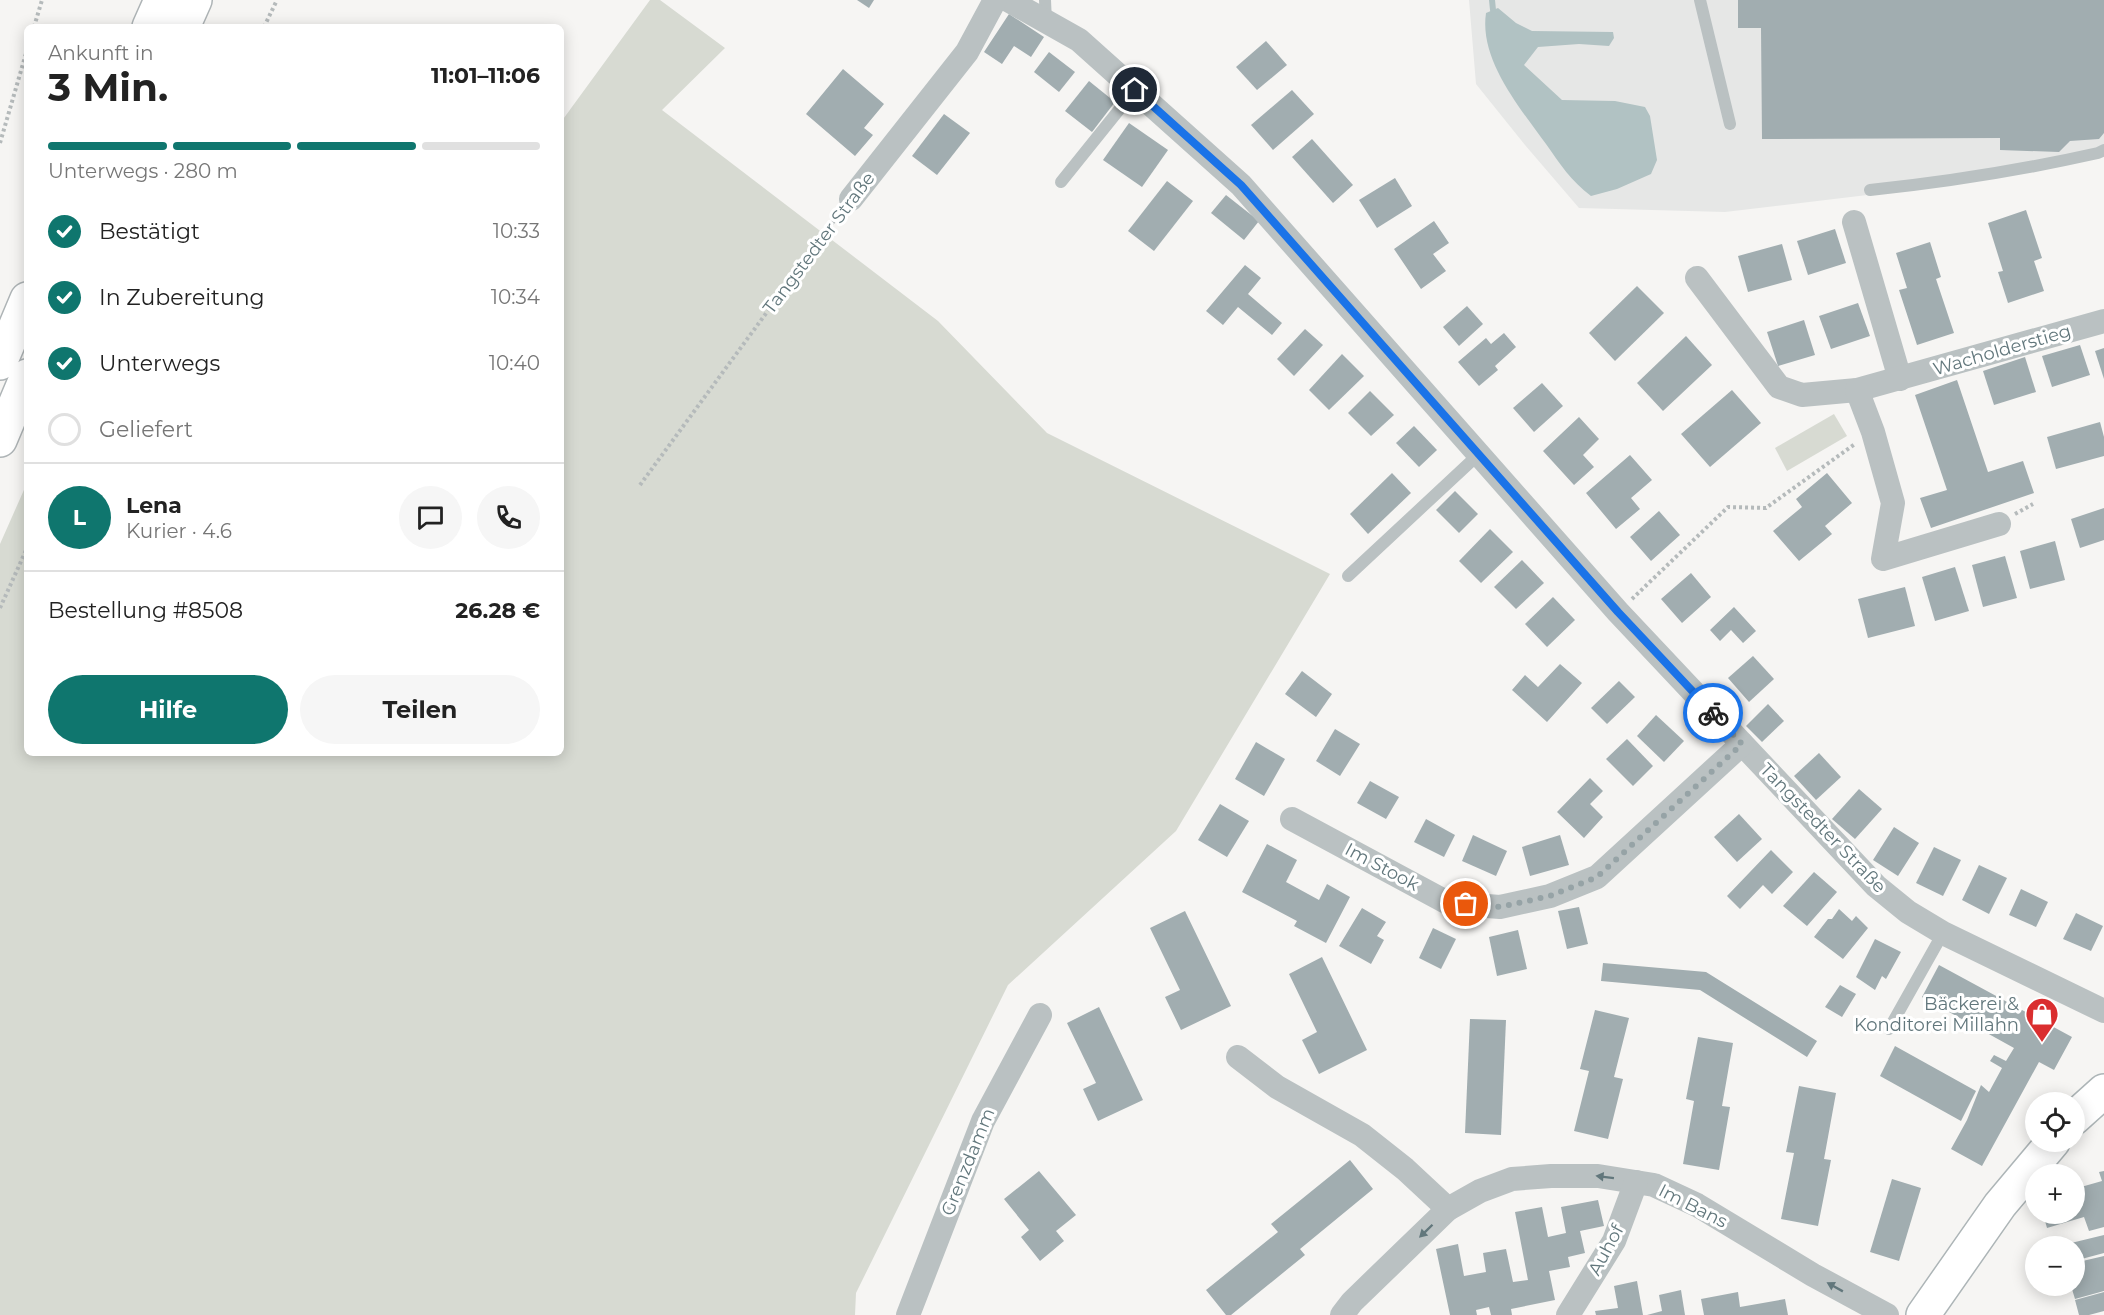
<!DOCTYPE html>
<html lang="de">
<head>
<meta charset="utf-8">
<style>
	:root { --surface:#fff; --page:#f6f6f6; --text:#222; --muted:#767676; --line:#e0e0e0; --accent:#0f766e }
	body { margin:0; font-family:Montserrat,sans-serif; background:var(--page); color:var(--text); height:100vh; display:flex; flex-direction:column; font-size:22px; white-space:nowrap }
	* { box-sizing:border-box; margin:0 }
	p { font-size:20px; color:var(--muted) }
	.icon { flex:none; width:33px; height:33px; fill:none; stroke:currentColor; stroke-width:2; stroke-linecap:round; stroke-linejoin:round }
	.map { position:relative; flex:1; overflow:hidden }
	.drawer { position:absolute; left:24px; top:24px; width:540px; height:732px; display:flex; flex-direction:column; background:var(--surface); border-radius:9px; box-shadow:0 3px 15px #0003 }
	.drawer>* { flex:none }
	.tools { position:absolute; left:2025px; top:1092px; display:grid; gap:12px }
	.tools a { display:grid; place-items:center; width:60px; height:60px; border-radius:50%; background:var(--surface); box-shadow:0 3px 15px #0003; font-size:30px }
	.pin { position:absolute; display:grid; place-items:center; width:51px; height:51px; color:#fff; margin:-26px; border:3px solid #fff; border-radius:50%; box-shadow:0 2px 6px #0007 }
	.courier { position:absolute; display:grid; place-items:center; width:60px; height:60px; margin:-30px; border:4px solid #1a73e8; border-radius:50%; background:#fff; color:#222; box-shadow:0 2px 8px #0007 }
	.overview em { font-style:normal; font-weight:700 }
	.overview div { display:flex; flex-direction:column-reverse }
	.overview { display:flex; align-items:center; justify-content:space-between; height:102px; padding:0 24px }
	h1 { font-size:39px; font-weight:700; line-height:45px }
	.bar { display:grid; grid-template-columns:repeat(4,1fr); gap:9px 6px; align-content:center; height:72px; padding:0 24px }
	.bar i { height:8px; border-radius:4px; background:var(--line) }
	.bar .on { background:var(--accent) }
	.bar p { grid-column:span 4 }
	.line { display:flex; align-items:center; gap:15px; padding:0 24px; border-top:2px solid var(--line) }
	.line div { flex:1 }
	.round { display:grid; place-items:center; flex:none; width:63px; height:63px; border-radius:32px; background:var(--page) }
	ol { padding:0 24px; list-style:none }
	li { display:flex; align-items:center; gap:18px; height:66px }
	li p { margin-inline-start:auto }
	li .icon { padding:6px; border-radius:50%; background:var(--accent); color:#fff; stroke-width:4 }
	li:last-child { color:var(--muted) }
	li i { width:33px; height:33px; border:3px solid var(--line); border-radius:50% }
	.button { display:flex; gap:12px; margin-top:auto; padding:12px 24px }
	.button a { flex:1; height:69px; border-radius:36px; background:var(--accent); color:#fff; font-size:24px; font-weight:700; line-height:69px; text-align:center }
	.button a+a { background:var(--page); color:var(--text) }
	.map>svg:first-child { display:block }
	.built { fill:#e6e7e6 }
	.green { fill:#d7dad2 }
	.water { fill:#b1c2c3 }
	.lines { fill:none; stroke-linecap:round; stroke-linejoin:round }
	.stream { stroke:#b1c2c3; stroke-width:6 }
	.building { fill:#a1adb0 }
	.secondary-casing { stroke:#adb5b7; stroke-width:36 }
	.highway-casing { stroke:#aeb4b6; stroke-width:36 }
	.path { stroke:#b5babb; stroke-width:4; stroke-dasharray:3 3; stroke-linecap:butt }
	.lane { stroke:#bac1c2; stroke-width:12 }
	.street { stroke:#bac1c2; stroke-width:24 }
	.secondary { stroke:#fff; stroke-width:33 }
	.highway { stroke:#fff; stroke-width:33 }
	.oneway { fill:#62777c }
	.done { stroke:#96a3a6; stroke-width:6; stroke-dasharray:0 10.8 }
	.route { stroke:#1a73e8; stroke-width:8 }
	.labels { text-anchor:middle; stroke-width:6; stroke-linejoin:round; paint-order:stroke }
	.street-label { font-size:18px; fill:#62777c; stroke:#fff }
	.poi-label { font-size:18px; fill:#62777c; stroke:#fff; text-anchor:end }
</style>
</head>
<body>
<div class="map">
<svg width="2104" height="1315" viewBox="0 0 2104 1315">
	<rect width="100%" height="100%" fill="#f6f5f3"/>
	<!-- built -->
	<polygon class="built" points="1469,0 2104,0 2104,153 1942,186 1725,212 1579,208 1525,145 1476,84"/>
	<!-- green -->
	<g class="green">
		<polygon points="650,0 660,0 725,48 662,110 938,321 1047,433 1330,574 1176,831 1008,985 856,1293 855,1315 0,1315 0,544 27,483 27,753 561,753 561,122"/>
		<polygon points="1834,414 1847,436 1787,471 1775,448"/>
	</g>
	<!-- water -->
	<path class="water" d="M1498 8 1516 23 1532 31 1613 32 1614 38 1609 46 1579 44 1538 47 1524 65 1562 100 1615 101 1645 107 1650 116 1657 160 1651 174 1617 189 1591 196C1571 181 1560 164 1546 144 1520 108 1479 60 1486 13Z"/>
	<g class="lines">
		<!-- stream -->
		<polyline class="stream" points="1492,0 1493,10"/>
	</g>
	<!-- building -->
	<g class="building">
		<polygon points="857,0 874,0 869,8"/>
		<polygon points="1738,0 2104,0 2104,133 2099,139 2070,141 2059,152 2000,150 2000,138 1762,139 1761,28 1738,28"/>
		<polygon points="1009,14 1044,37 1031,57 1014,46 1002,64 984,52"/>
		<polygon points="1266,41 1287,65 1257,90 1236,67"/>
		<polygon points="1049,52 1075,72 1059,92 1034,72"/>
		<polygon points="843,69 884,104 864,128 873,135 855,156 806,114"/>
		<polygon points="1089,81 1115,102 1092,132 1065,111"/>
		<polygon points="1292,90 1314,114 1273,150 1251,125"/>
		<polygon points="944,114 970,133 937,175 912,156"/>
		<polygon points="1129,123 1168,150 1142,187 1103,160"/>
		<polygon points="1312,139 1353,185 1333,203 1292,157"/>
		<polygon points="1395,178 1412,206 1377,228 1359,200"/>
		<polygon points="1167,181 1193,201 1154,251 1128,231"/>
		<polygon points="1226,195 1259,221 1244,240 1211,213"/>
		<polygon points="2026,210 2042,258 2034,261 2044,291 2008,303 1998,272 2003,271 1988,223"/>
		<polygon points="1434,221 1449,243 1433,254 1446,271 1421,289 1394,249"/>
		<polygon points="1835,229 1846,263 1808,275 1797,241"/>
		<polygon points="1930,242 1941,277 1936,279 1954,333 1917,345 1899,290 1907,288 1896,253"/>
		<polygon points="1782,244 1792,280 1748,292 1738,256"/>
		<polygon points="1245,265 1261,278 1248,294 1282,323 1272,335 1238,307 1223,325 1206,311"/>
		<polygon points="1637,286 1664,313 1615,361 1589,333"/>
		<polygon points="1858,303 1870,336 1831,349 1819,316"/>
		<polygon points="1467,306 1483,324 1459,346 1443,327"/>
		<polygon points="1804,320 1815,355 1778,366 1767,332"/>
		<polygon points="1305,329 1323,345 1294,376 1277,359"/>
		<polygon points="1504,333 1516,347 1495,366 1498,370 1479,386 1458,362 1486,338 1491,344"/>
		<polygon points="1686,336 1712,365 1663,411 1637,383"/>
		<polygon points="2080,345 2090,375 2052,387 2042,356"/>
		<polygon points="2104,348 2104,379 2095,351"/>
		<polygon points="1342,354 1364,376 1329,410 1309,390"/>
		<polygon points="2025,357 2036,392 1994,405 1983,371"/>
		<polygon points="1957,380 1988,472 2023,461 2034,493 1931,528 1920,498 1947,490 1915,395"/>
		<polygon points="1542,383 1563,406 1534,432 1513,408"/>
		<polygon points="1732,390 1761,423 1710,467 1681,434"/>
		<polygon points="1370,391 1394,415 1371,436 1348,413"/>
		<polygon points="1579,417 1599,439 1583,455 1594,467 1574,485 1543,451"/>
		<polygon points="2100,422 2104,437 2104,456 2056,469 2047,437"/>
		<polygon points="1414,426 1437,450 1419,467 1396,443"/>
		<polygon points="1630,455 1652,480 1631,498 1640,509 1616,529 1586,493"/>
		<polygon points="1392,473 1411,493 1368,534 1350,514"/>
		<polygon points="1827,473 1852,503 1825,526 1832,534 1799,561 1773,531 1802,507 1796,499"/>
		<polygon points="1455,491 1478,514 1459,533 1436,510"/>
		<polygon points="2104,508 2104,540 2080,548 2071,519"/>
		<polygon points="1659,511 1680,535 1651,561 1630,537"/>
		<polygon points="1490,529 1513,552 1481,583 1459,561"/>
		<polygon points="2055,541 2065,580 2030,589 2020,551"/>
		<polygon points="2005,556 2017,598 1983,607 1972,565"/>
		<polygon points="1522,560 1544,583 1516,609 1494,587"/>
		<polygon points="1955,567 1969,611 1935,621 1922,577"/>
		<polygon points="1691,573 1711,597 1682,623 1661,599"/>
		<polygon points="1905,587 1915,626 1868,638 1858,599"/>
		<polygon points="1553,597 1575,620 1547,647 1525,624"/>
		<polygon points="1734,607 1756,631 1743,643 1731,630 1720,641 1710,630"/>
		<polygon points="1753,656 1774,679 1749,702 1728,678"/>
		<polygon points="1560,664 1582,683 1547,722 1512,690 1525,675 1538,687"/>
		<polygon points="1302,671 1332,694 1316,717 1285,694"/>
		<polygon points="1619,681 1635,697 1607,724 1591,708"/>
		<polygon points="1768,704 1784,721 1762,742 1746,726"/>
		<polygon points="1656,715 1684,741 1664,762 1637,736"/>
		<polygon points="1335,729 1360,744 1340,776 1316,761"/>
		<polygon points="1627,739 1653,766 1633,786 1606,759"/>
		<polygon points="1256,742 1285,759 1264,796 1235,779"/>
		<polygon points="1819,753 1841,777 1816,800 1794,776"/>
		<polygon points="1590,778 1603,791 1590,804 1603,817 1584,838 1557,812"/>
		<polygon points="1370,781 1399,797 1386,819 1357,803"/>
		<polygon points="1859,789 1882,809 1855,839 1832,819"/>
		<polygon points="1220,804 1249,821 1227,857 1198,840"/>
		<polygon points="1739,814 1762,839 1737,862 1714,837"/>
		<polygon points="1426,819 1455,835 1444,857 1414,842"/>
		<polygon points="1894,827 1919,843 1898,876 1873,860"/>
		<polygon points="1473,835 1507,851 1496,876 1462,861"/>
		<polygon points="1560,835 1569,865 1530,876 1522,847"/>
		<polygon points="1267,844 1297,860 1286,882 1319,900 1327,884 1350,897 1326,943 1294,926 1297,921 1242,892"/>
		<polygon points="1934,847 1961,860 1943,896 1916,883"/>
		<polygon points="1771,850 1793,872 1772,894 1763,885 1740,909 1727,896"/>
		<polygon points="1979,865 2007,878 1989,914 1962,900"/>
		<polygon points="1814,872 1837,892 1807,926 1783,906"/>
		<polygon points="2021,889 2048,902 2036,927 2009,915"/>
		<polygon points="1579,907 1588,944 1567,949 1558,911"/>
		<polygon points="1362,908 1386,922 1377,936 1384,940 1371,964 1339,946"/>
		<polygon points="1839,909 1852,921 1856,916 1868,928 1843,959 1814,937 1828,919 1832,919"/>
		<polygon points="1185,911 1231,1006 1181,1030 1165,997 1180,990 1150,928"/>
		<polygon points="2076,913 2103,926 2091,951 2063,939"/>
		<polygon points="1433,928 1456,939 1441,969 1419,958"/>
		<polygon points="1518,930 1527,969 1497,976 1489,937"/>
		<polygon points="1875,939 1901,952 1886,979 1882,976 1875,990 1856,977"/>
		<polygon points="1322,957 1367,1050 1319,1074 1302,1040 1317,1032 1289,974"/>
		<polygon points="1603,963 1706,972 1817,1041 1807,1057 1700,990 1601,981"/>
		<polygon points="1939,965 2072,1037 2054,1070 2039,1062 1982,1166 1951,1149 1967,1120 1981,1085 1989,1092 2002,1068 1990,1061 1994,1055 2006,1061 2014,1048 1922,997"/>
		<polygon points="1840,985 1856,994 1842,1017 1825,1007"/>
		<polygon points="1099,1007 1143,1100 1098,1121 1083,1089 1096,1083 1067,1023"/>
		<polygon points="1595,1010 1629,1018 1614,1077 1623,1079 1608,1139 1574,1131 1589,1071 1580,1069"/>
		<polygon points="1470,1019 1506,1020 1501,1135 1465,1133"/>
		<polygon points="1698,1037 1733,1043 1722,1106 1730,1107 1719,1170 1683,1164 1694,1101 1686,1099"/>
		<polygon points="1895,1046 1976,1091 1961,1121 1880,1076"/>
		<polygon points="1799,1086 1836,1093 1824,1159 1831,1160 1818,1226 1781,1219 1794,1153 1786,1152"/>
		<polygon points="1350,1160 1373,1189 1300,1249 1305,1255 1231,1315 1226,1315 1206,1290 1278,1232 1271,1224"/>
		<polygon points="1039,1171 1076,1215 1056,1231 1064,1241 1040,1261 1021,1237 1029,1230 1004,1199"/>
		<polygon points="2104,1171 2104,1227 2089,1231 2084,1217 2047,1228 2043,1214 2074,1214 2074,1189 2102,1181 2099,1172"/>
		<polygon points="1892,1179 1921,1188 1899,1261 1870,1252"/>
		<polygon points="1598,1200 1604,1226 1580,1231 1585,1253 1568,1257 1570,1267 1549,1271 1555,1300 1511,1309 1512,1315 1491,1315 1489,1307 1476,1310 1477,1315 1450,1315 1436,1249 1458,1244 1464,1276 1486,1272 1483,1253 1506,1249 1513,1282 1528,1280 1515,1212 1542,1207 1548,1237 1566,1233 1561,1207"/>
		<polygon points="2104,1235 2104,1253 2074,1261 2074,1246 2067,1246 2067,1244"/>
		<polygon points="2104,1256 2104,1291 2075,1299 2071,1286 2074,1286 2074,1282 2077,1281 2074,1263"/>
		<polygon points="1637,1281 1643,1315 1596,1315 1595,1311 1618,1308 1614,1286"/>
		<polygon points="1681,1290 1685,1315 1647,1315 1662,1311 1659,1295"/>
		<polygon points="1738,1292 1740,1307 1785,1299 1788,1315 1704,1315 1701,1299"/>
		<polygon points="2104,1292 2104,1311 2089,1315 2079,1315 2075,1300"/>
	</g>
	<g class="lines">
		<defs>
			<g id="secondary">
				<polyline points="2074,1118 2104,1091"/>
				<polyline points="1923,1315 2000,1205 2053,1142"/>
			</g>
			<g id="highway">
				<polyline points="149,27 161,0"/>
				<polyline points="183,27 195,0"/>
				<polyline points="0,363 27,299"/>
				<polyline points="0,440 27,376"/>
			</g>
		</defs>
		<!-- secondary casing -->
		<use href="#secondary" class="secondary-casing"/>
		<!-- highway casing -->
		<use href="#highway" class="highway-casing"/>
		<!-- path -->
		<g class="path">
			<polyline points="34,27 42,0"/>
			<polyline points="264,27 277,0"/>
			<polyline points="0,143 27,50"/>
			<polyline points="640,485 839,214"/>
			<polyline points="2015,514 2033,504"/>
			<polyline points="1632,599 1728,507 1766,508 1855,444"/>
			<polyline points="0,608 27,548"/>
		</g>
		<!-- lane -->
		<g class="lane">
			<polyline points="1045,0 1046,22"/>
			<polyline points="1700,0 1730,124"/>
			<polyline points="1061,182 1135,90"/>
			<path d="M1870 190C1947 182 2022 170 2098 153L2104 150"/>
			<polyline points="1348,576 1479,454"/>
			<polyline points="1889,1029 1943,933"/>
		</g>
		<!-- street -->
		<g class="street">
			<polyline points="1008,0 1079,40 1241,185 1618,612 1876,886 1908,912 1943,933 2104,1011"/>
			<polyline points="851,199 967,52 995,0"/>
			<polyline points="1854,222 1900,379"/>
			<polyline points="1697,278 1779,387 1802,395 1857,390 2104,321"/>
			<polyline points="1857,390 1873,432 1893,503 1883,559 1999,524"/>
			<polyline points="1292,819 1448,903 1500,907 1550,896 1597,877 1742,744"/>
			<polyline points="1238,1057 1277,1087 1362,1135 1405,1169 1448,1209"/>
			<polyline points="908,1315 983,1121 1040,1015"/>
			<polyline points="1342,1315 1352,1302 1448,1209 1480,1191 1512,1179 1551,1176 1598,1176 1654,1185 1697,1205 1813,1275 1887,1315"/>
			<polyline points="1568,1315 1614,1241 1636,1182"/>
		</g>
		<!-- secondary -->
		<use href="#secondary" class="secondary"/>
		<!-- highway -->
		<use href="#highway" class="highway"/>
	</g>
	<!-- one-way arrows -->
	<defs><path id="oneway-solid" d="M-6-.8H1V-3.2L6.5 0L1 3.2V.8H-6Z" transform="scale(1.5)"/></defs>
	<g class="oneway">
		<use href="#oneway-solid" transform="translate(1605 1177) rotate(-173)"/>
		<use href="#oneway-solid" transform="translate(1426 1231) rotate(136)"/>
		<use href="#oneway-solid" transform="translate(1835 1287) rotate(-151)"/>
	</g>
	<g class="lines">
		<!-- done -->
		<polyline class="done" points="1466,904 1500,907 1550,896 1597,877 1742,744 1713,713"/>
		<!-- route -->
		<polyline class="route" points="1135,90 1241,185 1618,612 1713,713"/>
	</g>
	<!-- icons -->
	<defs>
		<symbol id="shop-pin" viewBox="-11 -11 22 30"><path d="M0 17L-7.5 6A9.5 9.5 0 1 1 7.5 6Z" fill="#da2e2f" stroke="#fff"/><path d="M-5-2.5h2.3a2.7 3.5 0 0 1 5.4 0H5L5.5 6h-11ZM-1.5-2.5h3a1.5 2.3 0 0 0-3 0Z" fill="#fff"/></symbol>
	</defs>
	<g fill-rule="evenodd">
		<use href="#shop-pin" x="2023" y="995" width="38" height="52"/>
	</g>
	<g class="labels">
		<!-- street labels -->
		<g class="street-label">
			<text transform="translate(819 243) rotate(-53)" y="6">Tangstedter Straße</text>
			<text transform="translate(2002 350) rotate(-16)" y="6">Wacholderstieg</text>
			<text transform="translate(1823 828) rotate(46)" y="6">Tangstedter Straße</text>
			<text transform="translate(1382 867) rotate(28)" y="6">Im Stook</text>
			<text transform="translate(968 1162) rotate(-68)" y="6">Grenzdamm</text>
			<text transform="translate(1693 1206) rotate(27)" y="6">Im Bans</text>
			<text transform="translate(1606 1250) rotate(-62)" y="6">Auhof</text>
		</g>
		<!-- poi labels -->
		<g class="poi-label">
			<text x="2019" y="1010">Bäckerei &amp;<tspan x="2019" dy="21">Konditorei Millahn</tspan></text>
		</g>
	</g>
</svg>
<div class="tools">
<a><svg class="icon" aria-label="locate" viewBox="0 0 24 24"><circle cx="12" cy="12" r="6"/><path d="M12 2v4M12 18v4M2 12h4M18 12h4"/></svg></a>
<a>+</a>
<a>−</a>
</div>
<div class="pin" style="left:1466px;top:904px;background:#ea580c"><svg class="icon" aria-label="bag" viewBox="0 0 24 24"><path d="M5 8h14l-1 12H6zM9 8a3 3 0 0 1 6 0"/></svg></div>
<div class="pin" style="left:1135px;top:90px;background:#1f2937"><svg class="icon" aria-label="home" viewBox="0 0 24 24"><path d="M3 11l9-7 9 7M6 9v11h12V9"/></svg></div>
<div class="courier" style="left:1713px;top:713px"><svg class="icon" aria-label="bike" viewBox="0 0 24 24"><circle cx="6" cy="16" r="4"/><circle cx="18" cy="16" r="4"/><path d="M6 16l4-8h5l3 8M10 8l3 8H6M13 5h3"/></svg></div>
<section class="drawer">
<div class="overview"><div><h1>3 Min.</h1><p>Ankunft in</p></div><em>11:01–11:06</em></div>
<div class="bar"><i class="on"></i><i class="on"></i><i class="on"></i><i></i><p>Unterwegs · 280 m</p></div>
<ol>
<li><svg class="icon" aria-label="check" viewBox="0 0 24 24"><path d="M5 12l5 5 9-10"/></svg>Bestätigt<p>10:33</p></li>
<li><svg class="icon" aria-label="check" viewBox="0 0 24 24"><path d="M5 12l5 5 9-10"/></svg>In Zubereitung<p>10:34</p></li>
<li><svg class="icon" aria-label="check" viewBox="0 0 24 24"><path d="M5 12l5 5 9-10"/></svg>Unterwegs<p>10:40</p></li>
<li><i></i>Geliefert</li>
</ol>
<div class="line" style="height:108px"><b class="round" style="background:var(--accent);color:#fff">L</b><div><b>Lena</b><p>Kurier · 4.6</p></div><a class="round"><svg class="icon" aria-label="chat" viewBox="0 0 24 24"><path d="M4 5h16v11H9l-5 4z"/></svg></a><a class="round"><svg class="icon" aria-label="phone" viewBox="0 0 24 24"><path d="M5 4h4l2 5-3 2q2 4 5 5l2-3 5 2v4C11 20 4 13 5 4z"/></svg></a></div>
<div class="line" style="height:78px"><div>Bestellung #8508</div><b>26.28 €</b></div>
<div class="button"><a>Hilfe</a><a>Teilen</a></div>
</section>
</div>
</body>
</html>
